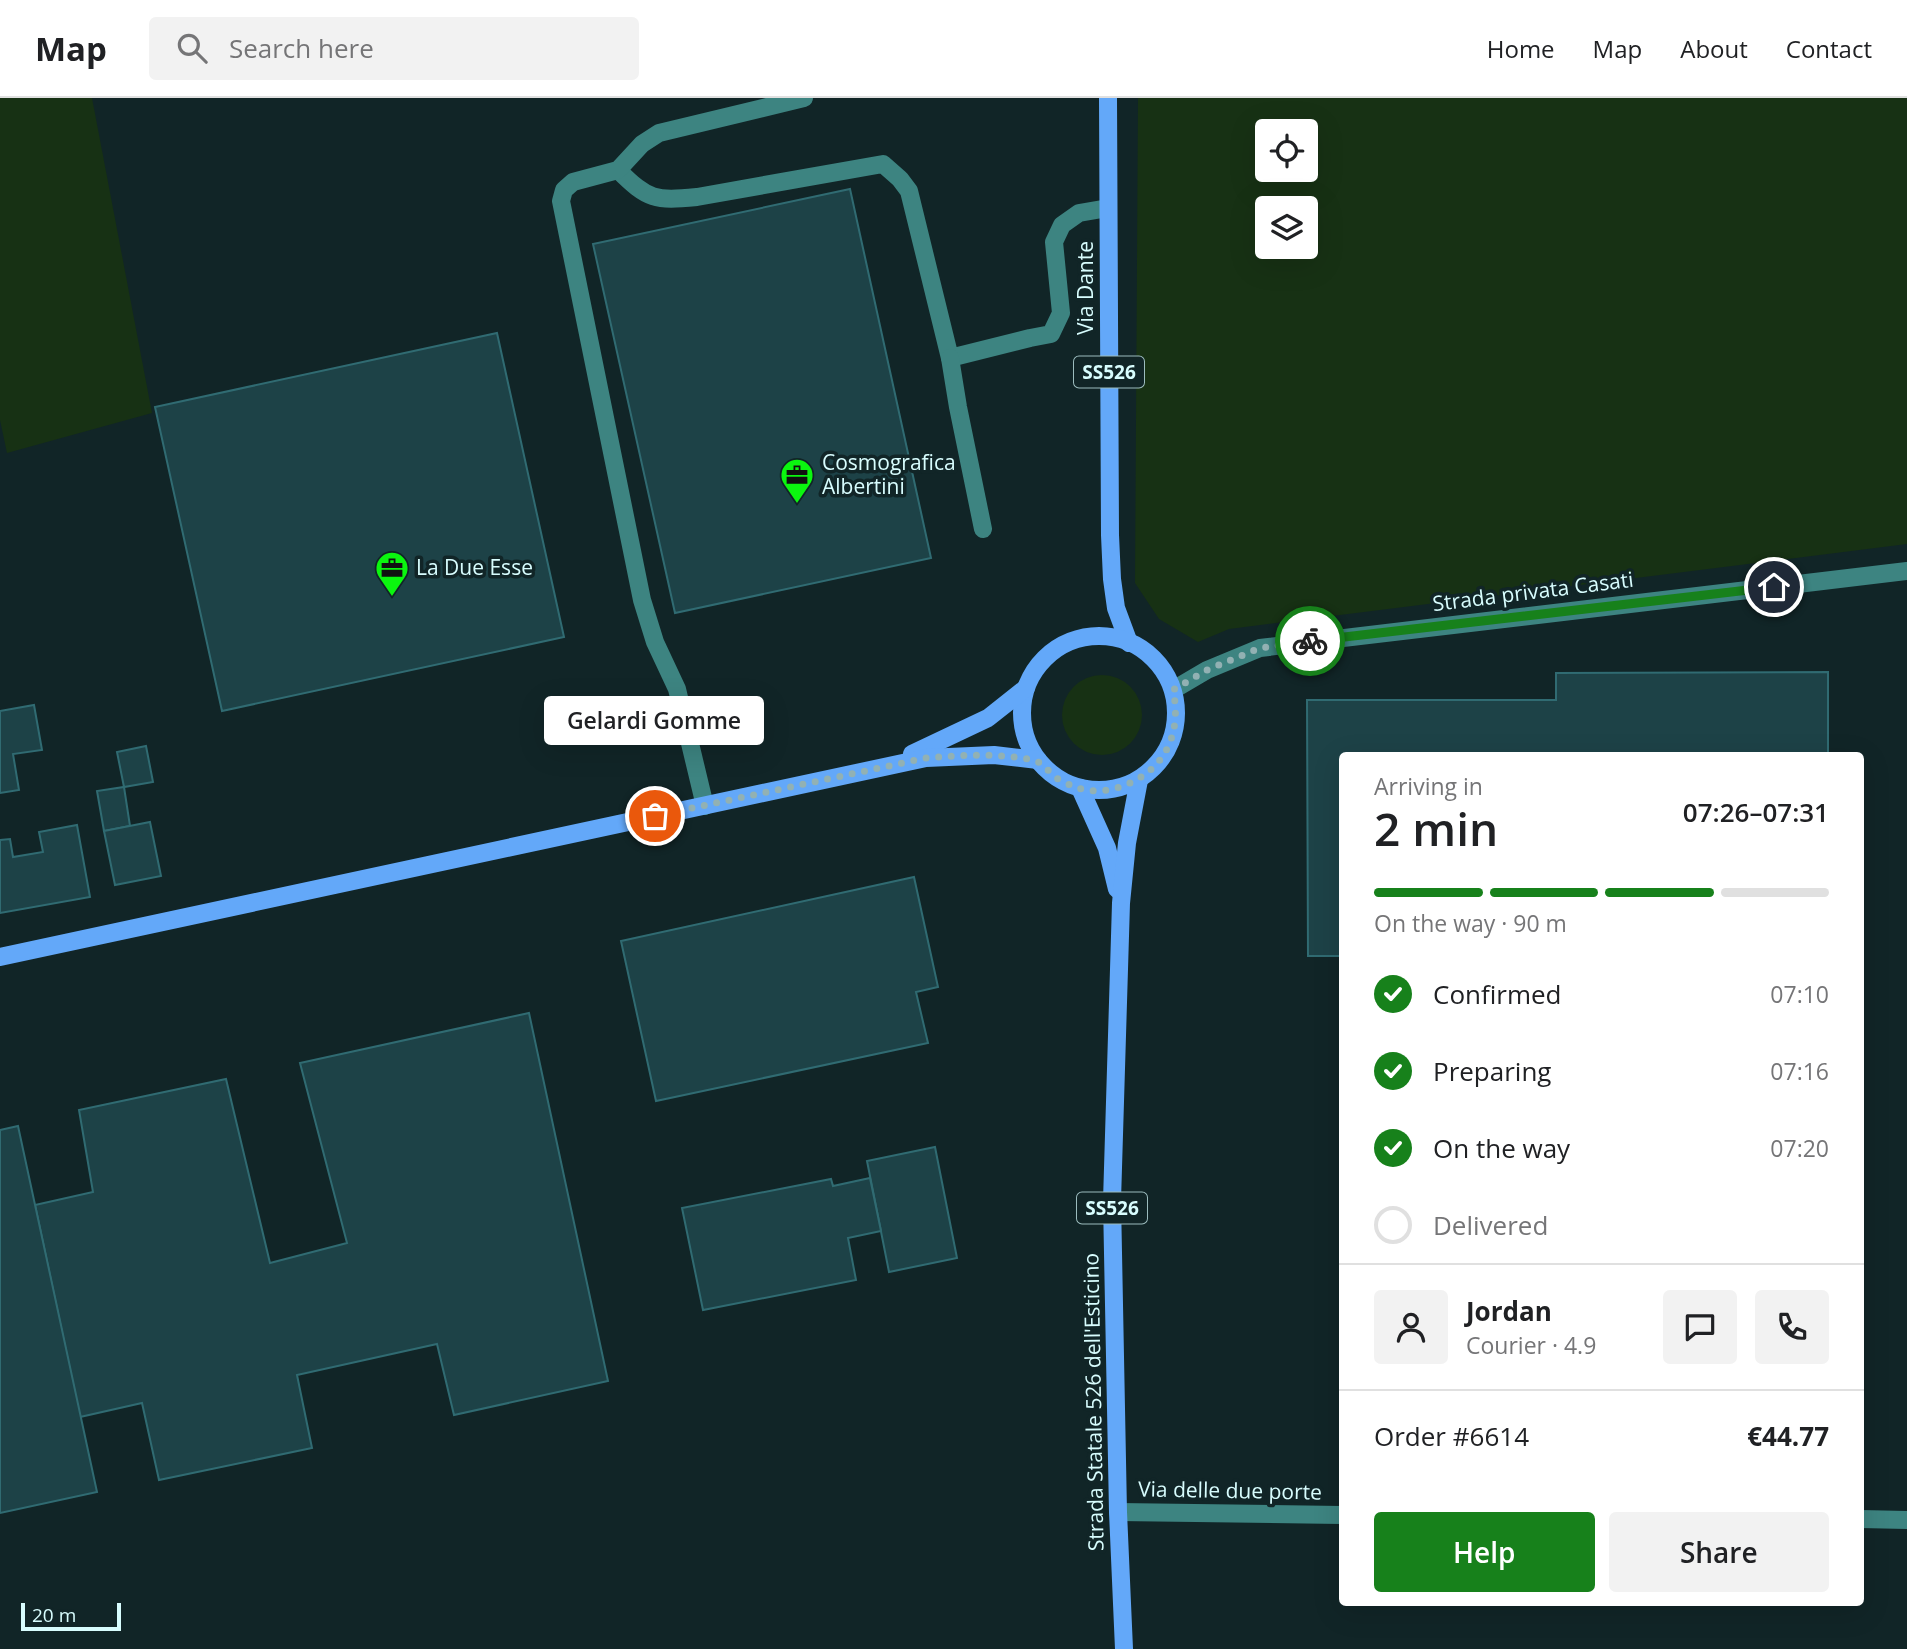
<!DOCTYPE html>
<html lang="en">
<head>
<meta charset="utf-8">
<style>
	:root { --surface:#fff; --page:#f2f2f2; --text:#202124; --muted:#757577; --line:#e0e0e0; --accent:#17811b }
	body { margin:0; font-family:"Open Sans",sans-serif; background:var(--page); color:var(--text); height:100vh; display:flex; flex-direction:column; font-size:26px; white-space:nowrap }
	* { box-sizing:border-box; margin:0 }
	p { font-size:23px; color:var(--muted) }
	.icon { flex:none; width:38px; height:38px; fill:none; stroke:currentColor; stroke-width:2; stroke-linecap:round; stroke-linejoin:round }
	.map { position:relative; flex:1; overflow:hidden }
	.side { position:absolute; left:1339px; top:654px; width:525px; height:854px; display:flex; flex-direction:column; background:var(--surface); border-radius:7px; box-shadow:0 7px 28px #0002 }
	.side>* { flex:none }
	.tools { position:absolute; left:1255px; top:21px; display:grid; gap:14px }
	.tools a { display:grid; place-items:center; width:63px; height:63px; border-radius:7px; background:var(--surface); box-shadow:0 7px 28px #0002; font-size:35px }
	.scale { position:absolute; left:21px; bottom:18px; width:100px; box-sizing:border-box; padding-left:7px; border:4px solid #d8fdfe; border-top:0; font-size:19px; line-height:24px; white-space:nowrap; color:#d8fdfe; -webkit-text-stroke:5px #112527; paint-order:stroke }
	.pin { position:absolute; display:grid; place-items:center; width:60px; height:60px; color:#fff; margin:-30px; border:4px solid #fff; border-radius:50%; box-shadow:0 2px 7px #0007 }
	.courier { position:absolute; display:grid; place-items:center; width:70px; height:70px; margin:-35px; border:5px solid #17811b; border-radius:50%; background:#fff; color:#222; box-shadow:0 2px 9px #0007 }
	.bubble { position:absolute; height:49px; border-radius:7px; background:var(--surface); box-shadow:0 7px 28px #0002; font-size:23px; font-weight:600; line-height:49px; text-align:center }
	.head em { font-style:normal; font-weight:600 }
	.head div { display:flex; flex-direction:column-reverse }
	.head { display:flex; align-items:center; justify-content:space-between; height:119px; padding:0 35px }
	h1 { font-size:46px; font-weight:600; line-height:52px }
	.bar { display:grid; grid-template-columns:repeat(4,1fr); gap:10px 7px; align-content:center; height:84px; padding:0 35px }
	.bar i { height:9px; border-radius:5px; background:var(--line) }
	.bar .current { background:var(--accent) }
	.bar p { grid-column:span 4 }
	.line { display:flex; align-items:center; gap:18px; padding:0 35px; border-top:2px solid var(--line) }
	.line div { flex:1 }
	.round { display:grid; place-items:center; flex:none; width:74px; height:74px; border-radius:7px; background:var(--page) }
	ol { padding:0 35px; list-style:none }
	li { display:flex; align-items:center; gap:21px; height:77px }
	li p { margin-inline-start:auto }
	li .icon { padding:7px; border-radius:50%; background:var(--accent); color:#fff; stroke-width:4 }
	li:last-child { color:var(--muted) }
	li i { width:38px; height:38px; border:4px solid var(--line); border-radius:50% }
	.primary-button { display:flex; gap:14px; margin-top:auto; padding:14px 35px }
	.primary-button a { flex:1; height:80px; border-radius:7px; background:var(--accent); color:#fff; font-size:28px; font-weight:600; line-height:80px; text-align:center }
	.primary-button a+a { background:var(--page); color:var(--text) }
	header { display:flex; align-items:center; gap:42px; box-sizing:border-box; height:98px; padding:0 35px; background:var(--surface); border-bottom:2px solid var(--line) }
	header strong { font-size:33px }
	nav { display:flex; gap:38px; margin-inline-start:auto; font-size:24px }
	.search { width:490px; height:63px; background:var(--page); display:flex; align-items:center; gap:18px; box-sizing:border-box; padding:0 24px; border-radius:7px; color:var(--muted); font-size:26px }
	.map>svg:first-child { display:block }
	.green { fill:#173114; fill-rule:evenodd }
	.building { fill:#1d4247; stroke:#306b72; stroke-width:2 }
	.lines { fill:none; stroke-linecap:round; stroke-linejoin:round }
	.minor { stroke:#3d8481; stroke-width:18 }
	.major { stroke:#63a8f9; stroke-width:18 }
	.done { stroke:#92b1b3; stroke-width:7; stroke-dasharray:0 12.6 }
	.route { stroke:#17811b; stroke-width:9 }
	.labels { text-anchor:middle; stroke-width:7; stroke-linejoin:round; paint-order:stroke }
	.shield { fill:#112527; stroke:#9cbcbe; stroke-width:2 }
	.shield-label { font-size:19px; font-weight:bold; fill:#d8fdfe }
	.street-label { font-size:21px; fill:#d8fdfe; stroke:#112527 }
	.poi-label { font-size:21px; fill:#d8fdfe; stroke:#112527; text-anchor:start }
</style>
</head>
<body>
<header>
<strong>Map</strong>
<div class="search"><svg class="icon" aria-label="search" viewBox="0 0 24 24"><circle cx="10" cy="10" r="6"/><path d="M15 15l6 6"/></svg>Search here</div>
<nav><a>Home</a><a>Map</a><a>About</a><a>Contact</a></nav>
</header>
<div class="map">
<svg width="1907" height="1551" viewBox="0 0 1907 1551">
	<rect width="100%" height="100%" fill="#112527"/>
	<!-- green -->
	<g class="green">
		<polygon points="0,0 92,0 152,315 7,355 0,322"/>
		<path d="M1138 0H1907V446L1229 531 1198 544 1159 521 1135 485ZM1306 33V72H1267V33ZM1306 110V149H1267V110Z"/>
		<circle cx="1102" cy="617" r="40"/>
	</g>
	<!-- building -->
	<g class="building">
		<polygon points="850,91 931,460 675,515 593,146"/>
		<polygon points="497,235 564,539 222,613 155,309"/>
		<polygon points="1828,574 1828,658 1342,658 1342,858 1308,858 1307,602 1556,602 1556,575"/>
		<polygon points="34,607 42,652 13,656 19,692 0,695 0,613"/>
		<polygon points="146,648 153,684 124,689 117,654"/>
		<polygon points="124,689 130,728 104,733 97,693"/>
		<polygon points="150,724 161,778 115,787 104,733"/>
		<polygon points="77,727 90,799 0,815 0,742 10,741 13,759 43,754 39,734"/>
		<polygon points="914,779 938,889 916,894 928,945 656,1003 621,843"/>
		<polygon points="529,915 608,1283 454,1317 437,1246 297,1277 312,1350 159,1382 142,1305 80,1319 35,1107 93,1094 79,1012 226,981 270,1165 347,1145 300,965"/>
		<polygon points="18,1028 97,1394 0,1415 0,1032"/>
		<polygon points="935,1049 957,1160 889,1174 867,1063"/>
		<polygon points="870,1080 881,1133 848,1140 856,1182 703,1212 682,1110 831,1081 833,1088"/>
	</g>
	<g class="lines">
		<!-- minor -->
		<g class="minor">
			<path d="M618 72C648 102 655 103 697 99L883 66 900 81 909 93 950 260 1030 240 1051 236 1061 215 1054 144 1062 127 1079 115 1108 110"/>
			<polyline points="950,260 958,309 983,431"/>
			<polyline points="1173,592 1207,572 1260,550 1907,473"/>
			<polyline points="705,708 677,591 655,544 642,502 561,103 564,92 573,84 618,72 642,46 659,35 804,0"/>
			<polyline points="1118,1414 1342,1417"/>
			<polyline points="1860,1421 1907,1422"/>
		</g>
		<!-- major -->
		<g class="major">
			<polyline points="1108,0 1110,437 1112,481 1116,510 1129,545"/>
			<circle cx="1099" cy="615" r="77"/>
			<polyline points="912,656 988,620 1026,590"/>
			<polyline points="1080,690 1107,750 1117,791"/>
			<polyline points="0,859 926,660 994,657 1038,662"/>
			<polyline points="1124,1551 1118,1414 1112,1103 1121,805 1127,745 1139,682"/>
		</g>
	</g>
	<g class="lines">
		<!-- done -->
		<path class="done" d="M655 718 926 660C962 657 998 655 1033 662 1042 664 1047 672 1054 678 1060 683 1070 687 1078 690 1093 695 1111 693 1125 687 1166 671 1182 634 1173 592L1207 572 1260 550 1310 543"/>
		<!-- route -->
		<polyline class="route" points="1310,543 1774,489"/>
	</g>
	<!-- icons -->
	<defs>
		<symbol id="office-pin" viewBox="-11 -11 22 30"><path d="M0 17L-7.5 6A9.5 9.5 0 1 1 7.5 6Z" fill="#0bf60f" stroke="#112527"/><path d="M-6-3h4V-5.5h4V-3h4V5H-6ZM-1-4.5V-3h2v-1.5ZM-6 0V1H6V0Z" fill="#111"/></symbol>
	</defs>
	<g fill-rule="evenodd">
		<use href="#office-pin" x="778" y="358" width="38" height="52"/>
		<use href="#office-pin" x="373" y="451" width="38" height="52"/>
	</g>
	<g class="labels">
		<!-- shield labels -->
		<g class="shield">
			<rect x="1074" y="258.5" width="70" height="31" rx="5"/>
			<rect x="1077" y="1094.5" width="70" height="31" rx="5"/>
		</g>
		<g class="shield-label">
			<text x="1109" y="281">SS526</text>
			<text x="1112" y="1117">SS526</text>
		</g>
		<!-- street labels -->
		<g class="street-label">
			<text transform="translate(1086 190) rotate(-90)" y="7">Via Dante</text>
			<text transform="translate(1533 494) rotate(-7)" y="7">Strada privata Casati</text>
			<text transform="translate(1094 1304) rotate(-91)" y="7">Strada Statale 526 dell'Esticino</text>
			<text transform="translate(1230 1393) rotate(1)" y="7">Via delle due porte</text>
		</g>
		<!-- poi labels -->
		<g class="poi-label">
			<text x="822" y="372">Cosmografica<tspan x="822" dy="24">Albertini</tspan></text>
			<text x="416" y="477">La Due Esse</text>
		</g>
	</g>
</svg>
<div class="tools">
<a><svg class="icon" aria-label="locate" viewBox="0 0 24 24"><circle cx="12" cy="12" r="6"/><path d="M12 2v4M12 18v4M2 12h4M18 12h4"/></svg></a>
<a><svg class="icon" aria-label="layers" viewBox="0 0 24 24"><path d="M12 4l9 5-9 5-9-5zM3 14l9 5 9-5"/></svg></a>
</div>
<div class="scale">20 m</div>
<div class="pin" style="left:655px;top:718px;background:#ea580c"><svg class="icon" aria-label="bag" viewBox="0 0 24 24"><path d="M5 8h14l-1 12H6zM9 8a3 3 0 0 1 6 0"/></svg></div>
<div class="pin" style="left:1774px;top:489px;background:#1f2937"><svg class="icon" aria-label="home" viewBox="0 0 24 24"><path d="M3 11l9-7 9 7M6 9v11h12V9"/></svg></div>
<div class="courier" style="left:1310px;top:543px"><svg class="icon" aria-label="bike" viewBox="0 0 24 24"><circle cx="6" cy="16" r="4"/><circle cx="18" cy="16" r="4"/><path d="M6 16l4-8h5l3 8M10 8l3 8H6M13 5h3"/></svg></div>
<div class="bubble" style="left:544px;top:598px;width:220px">Gelardi Gomme</div>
<section class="side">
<div class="head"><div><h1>2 min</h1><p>Arriving in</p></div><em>07:26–07:31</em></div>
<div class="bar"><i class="current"></i><i class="current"></i><i class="current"></i><i></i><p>On the way · 90 m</p></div>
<ol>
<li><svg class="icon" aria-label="check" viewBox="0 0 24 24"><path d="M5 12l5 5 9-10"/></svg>Confirmed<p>07:10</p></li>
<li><svg class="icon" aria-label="check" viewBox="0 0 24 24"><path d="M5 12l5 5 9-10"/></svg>Preparing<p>07:16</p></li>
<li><svg class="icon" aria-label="check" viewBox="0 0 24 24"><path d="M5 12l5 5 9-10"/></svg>On the way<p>07:20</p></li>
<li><i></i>Delivered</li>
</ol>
<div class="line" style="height:126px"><a class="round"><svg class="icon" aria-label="person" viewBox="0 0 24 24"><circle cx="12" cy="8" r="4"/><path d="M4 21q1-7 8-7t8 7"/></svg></a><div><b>Jordan</b><p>Courier · 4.9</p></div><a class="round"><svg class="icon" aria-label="chat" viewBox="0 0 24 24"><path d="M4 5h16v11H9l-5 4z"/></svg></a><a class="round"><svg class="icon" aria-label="phone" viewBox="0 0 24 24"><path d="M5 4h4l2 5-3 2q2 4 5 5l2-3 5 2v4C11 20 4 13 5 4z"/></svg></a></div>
<div class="line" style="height:91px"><div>Order #6614</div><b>€44.77</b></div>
<div class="primary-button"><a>Help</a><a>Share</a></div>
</section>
</div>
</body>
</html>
